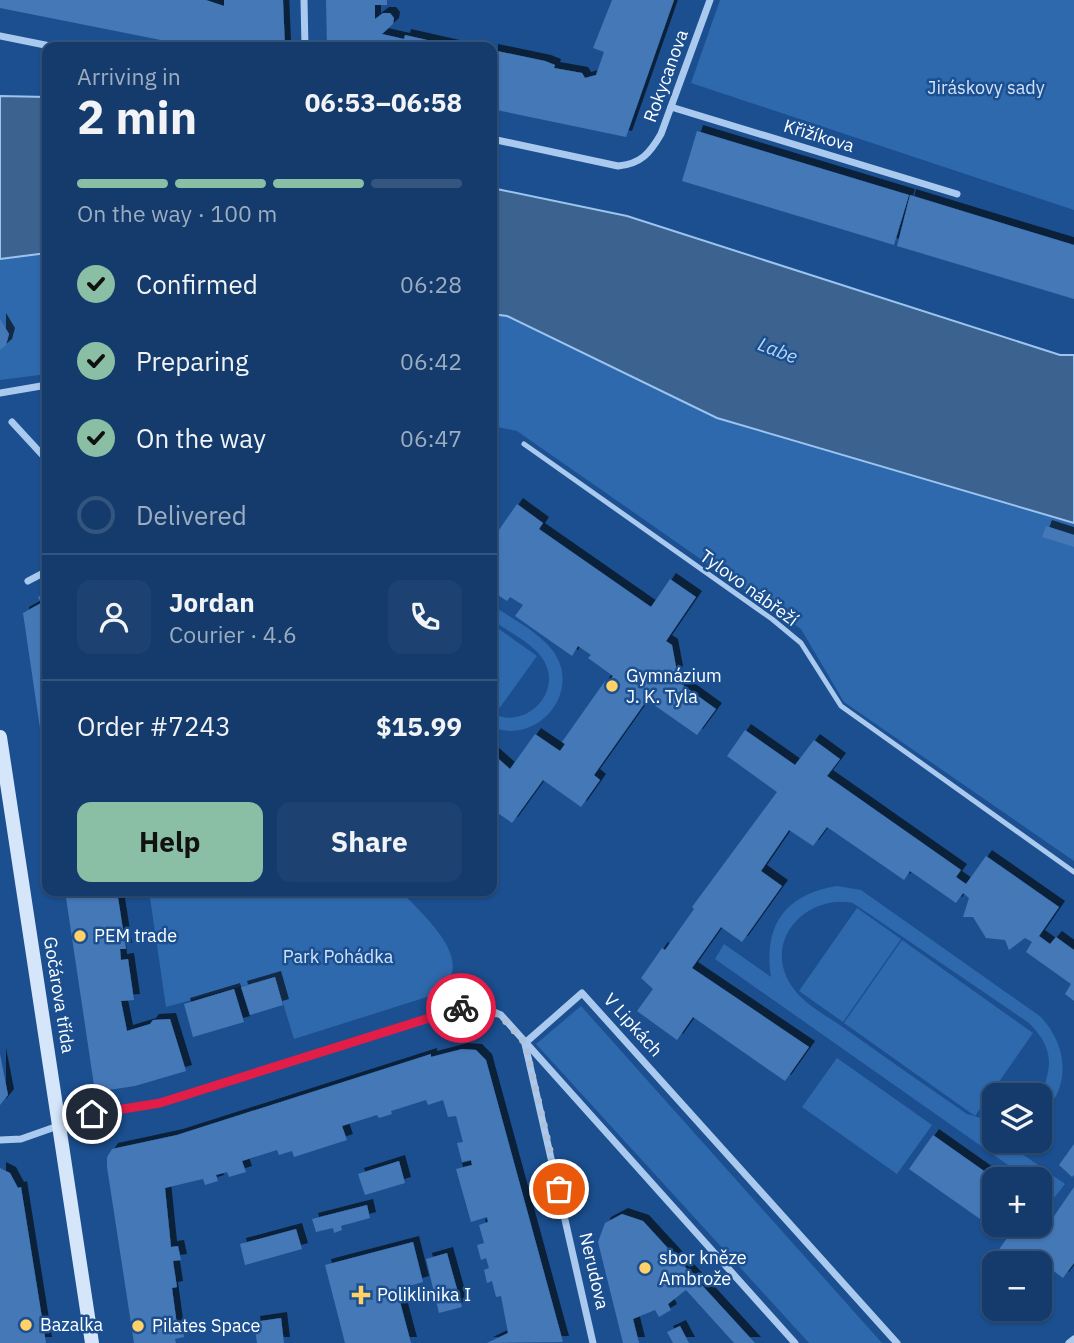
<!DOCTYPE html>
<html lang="en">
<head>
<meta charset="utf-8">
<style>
	:root { --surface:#143b6b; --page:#1d4271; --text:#f1f3f6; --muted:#9dadc1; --line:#33557e; --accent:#8abfa5 }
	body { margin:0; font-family:"IBM Plex Sans",sans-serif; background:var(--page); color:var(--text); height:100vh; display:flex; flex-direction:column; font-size:26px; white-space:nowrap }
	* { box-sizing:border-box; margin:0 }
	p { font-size:23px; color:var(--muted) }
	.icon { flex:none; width:38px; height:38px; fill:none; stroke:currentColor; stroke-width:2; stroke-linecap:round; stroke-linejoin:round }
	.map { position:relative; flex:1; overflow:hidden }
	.side { position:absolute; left:42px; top:42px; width:455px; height:854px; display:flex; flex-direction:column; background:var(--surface); border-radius:14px; box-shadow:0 2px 5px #0004,0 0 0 2px var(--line) }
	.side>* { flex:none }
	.controls { position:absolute; left:982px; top:1083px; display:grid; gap:14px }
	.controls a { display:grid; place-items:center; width:70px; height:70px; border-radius:14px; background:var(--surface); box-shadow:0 2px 5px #0004,0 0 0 2px var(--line); font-size:35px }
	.pin { position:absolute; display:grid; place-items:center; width:60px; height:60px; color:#fff; margin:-30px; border:4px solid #fff; border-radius:50%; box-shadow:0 2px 7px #0007 }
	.courier { position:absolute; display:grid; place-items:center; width:70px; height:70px; margin:-35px; border:5px solid #e11d48; border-radius:50%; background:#fff; color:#222; box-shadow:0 2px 9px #0007 }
	.overview em { font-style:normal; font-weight:800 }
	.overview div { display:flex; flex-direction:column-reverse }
	.overview { display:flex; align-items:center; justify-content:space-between; height:119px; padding:0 35px }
	h1 { font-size:46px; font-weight:800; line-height:52px }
	.bar { display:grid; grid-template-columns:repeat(4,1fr); gap:10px 7px; align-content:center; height:84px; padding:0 35px }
	.bar i { height:9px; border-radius:5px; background:var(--line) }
	.bar .selected { background:var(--accent) }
	.bar p { grid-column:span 4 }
	.line { display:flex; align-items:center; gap:18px; padding:0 35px; border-top:2px solid var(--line) }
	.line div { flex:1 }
	.round { display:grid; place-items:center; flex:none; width:74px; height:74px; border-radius:14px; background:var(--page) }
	ol { padding:0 35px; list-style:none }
	li { display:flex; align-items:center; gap:21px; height:77px }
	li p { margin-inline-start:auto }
	li .icon { padding:7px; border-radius:50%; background:var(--accent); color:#111; stroke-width:4 }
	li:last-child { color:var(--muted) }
	li i { width:38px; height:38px; border:4px solid var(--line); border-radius:50% }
	.primary-button { display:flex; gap:14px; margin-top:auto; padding:14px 35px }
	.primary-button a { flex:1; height:80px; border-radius:14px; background:var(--accent); color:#111; font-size:28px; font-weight:800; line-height:80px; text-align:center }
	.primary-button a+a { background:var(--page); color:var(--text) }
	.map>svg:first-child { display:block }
	.green { fill:#2e69ad }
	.water { fill:#3c6290; stroke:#9cc4f0; stroke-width:2 }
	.building { fill:#4478b7; filter:url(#shadow) }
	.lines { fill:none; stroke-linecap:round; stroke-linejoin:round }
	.lane { stroke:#a9c9ee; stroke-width:5 }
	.street { stroke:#a9c9ee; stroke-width:7 }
	.secondary { stroke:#d6e6fa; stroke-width:14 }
	.done { stroke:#afc1d8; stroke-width:7; stroke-dasharray:0 12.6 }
	.route { stroke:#e11d48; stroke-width:9 }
	.poi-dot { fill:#ffd166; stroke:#1b4f8f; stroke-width:2.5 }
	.labels { text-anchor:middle; stroke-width:5; stroke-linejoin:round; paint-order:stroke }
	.street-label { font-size:18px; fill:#fff; stroke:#1b4f8f }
	.park-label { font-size:18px; fill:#cfe3fa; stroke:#1b4f8f }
	.poi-label { font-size:18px; fill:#fff; stroke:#1b4f8f; text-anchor:start }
	.water-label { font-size:19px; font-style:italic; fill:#b5d3f5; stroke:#1b4f8f }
</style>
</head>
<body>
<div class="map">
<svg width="1074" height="1343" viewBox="0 0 1074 1343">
	<defs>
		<filter id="shadow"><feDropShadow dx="6" dy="-6" stdDeviation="0" flood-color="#0009"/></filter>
	</defs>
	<rect width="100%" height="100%" fill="#1b4f8f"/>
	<!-- green -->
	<g class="green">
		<polygon points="720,0 1074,0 1074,210 691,83"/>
		<polygon points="47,253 47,374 0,380 0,259"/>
		<polygon points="492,314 507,316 1074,523 1074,861 844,702 801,629 517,431 492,426"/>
		<path d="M492 605C511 618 539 632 553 651 583 692 537 746 492 727V713C524 731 563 694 544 661 535 644 507 631 492 620Z"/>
		<polygon points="492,624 537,656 498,710 492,706"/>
		<path d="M837 886 861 890 1041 1017C1069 1048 1071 1088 1040 1117 1039 1077 1067 1062 1029 1023L853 903C807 894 762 940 791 985 802 1003 827 1016 844 1028 885 1057 926 1086 967 1114L994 1122V1141H1004L1065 1184 1054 1198 1040 1188V1180L1028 1179 715 959 724 944 771 977C763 926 785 894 837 886Z"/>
		<path d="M149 891H401C425 918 488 969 427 997L294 1039 275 977 166 1007Z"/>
		<polygon points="857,908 901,939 843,1022 799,991"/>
		<polygon points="902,940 1033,1033 975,1116 844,1023"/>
		<polygon points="581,1006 882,1343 809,1343 536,1044"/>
		<polygon points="837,1058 932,1125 897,1174 802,1107"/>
	</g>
	<!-- water -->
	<g class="water">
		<polygon points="0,96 47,97 47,253 0,259"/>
		<polygon points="492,188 627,216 1060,355 1074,355 1074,523 717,418 507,316 492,314"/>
	</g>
	<!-- building -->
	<g class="building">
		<polygon points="0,0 206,0 224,6 224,0 283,0 285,47 196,47 0,8"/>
		<polygon points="326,0 387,0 387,5 375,5 375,19 383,13 390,13 394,18 393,24 382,34 404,39 405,35 458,47 327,47"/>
		<polygon points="612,0 674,0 626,137 492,109 492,50 545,61 555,65 554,68 582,73 585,78 596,75 604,52 593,48"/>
		<polygon points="697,131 909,195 894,245 682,181"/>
		<polygon points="910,195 1074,245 1074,299 897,246"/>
		<polygon points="0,319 9,334 6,345 0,350"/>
		<polygon points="517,504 543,523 539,529 651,607 670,579 696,597 666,641 672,645 677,672 673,678 716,709 697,735 647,700 594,775 600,780 581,807 543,780 512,823 492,809 492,753 510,769 535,734 560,751 565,744 562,742 605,681 608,683 613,676 588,658 591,655 578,646 572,656 515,616 523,605 510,597 507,601 492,591 492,540"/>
		<polygon points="1046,526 1074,535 1074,547 1042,537"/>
		<polygon points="47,592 47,769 46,769 23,613 41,603 38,597"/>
		<polygon points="745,730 795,765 814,740 840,759 827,776 961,870 956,877 966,884 986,856 1059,907 1039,936 1050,944 1056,937 1074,950 1074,1001 1065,994 1071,984 1026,952 1032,942 1025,938 1009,950 1005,940 986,938 973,917 963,917 969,898 963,893 956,903 910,871 904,880 827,827 813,846 789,830 761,871 782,886 742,942 721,927 692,968 809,1047 785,1081 693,1017 677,1040 637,1011 653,989 641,978 662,948 665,950 694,909 692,907 777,792 727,756"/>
		<polygon points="65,891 117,891 126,949 120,949 121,960 128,959 134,1000 121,1001 127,1031 150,1024 153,1020 170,1019 186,1071 135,1086 95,1092"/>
		<polygon points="275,977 283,1005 250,1015 241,987"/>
		<polygon points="234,989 244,1022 193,1037 184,1004"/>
		<polygon points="462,1049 476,1050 486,1060 563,1342 487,1343 508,1333 501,1296 496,1297 492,1281 487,1283 484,1270 489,1268 486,1258 481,1260 477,1245 484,1243 479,1225 488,1222 487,1217 471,1222 456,1169 472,1165 471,1160 462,1162 457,1143 463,1142 456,1116 448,1117 443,1100 428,1105 426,1100 391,1111 392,1114 379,1118 377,1115 342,1126 347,1140 294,1157 292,1151 279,1155 277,1150 242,1161 246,1172 229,1177 227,1172 216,1175 218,1181 205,1185 203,1179 165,1188 171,1247 178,1246 181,1260 173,1261 177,1287 172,1288 177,1325 182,1325 184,1337 175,1339 176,1343 134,1343 107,1167 107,1157 112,1149 177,1135 431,1054 431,1057"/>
		<polygon points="0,1054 8,1095 0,1105"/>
		<polygon points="933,1135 994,1178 994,1225 1040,1225 1040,1210 1044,1214 1042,1217 1050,1222 1074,1187 1074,1263 1063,1278 1047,1266 1040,1277 1040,1264 991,1261 1007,1238 909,1169"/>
		<polygon points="1074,1144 1074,1175 1072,1177 1059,1165"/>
		<polygon points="399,1161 405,1183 365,1195 358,1174"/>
		<polygon points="0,1168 10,1173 18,1188 21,1187 46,1343 0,1343"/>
		<polygon points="367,1205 370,1218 341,1226 342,1230 334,1233 333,1228 316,1232 312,1219"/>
		<polygon points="622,1214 643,1221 755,1343 734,1343 686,1290 668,1304 671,1310 659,1317 655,1310 633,1319 639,1343 623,1343 598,1242 605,1223"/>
		<polygon points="296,1229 302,1249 245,1265 240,1244"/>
		<polygon points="413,1242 423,1282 388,1292 391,1301 399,1298 411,1343 345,1343 325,1265"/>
		<polygon points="447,1253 462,1307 439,1313 426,1259"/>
		<polygon points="281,1318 284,1343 257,1343 254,1322"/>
		<polygon points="680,1326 689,1343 673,1343 667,1332"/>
	</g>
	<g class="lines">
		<!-- lane -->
		<polyline class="lane" points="524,444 772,619 801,643 841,706 1074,872"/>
		<!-- street -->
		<g class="street">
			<polyline points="304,0 305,47"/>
			<polyline points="0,36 55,47"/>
			<polyline points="671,107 957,194"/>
			<path d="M492 139 618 166C641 164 650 153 661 134L710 0"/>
			<polyline points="0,393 47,385"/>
			<polyline points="12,422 47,460"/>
			<polyline points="28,581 47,571"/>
			<polyline points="525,1043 582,993 897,1343"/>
			<polyline points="525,1044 593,1343"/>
			<polyline points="0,1140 21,1139 92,1114 160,1103 475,1004 501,1015 795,1343"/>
			<polyline points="1069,1343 1074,1339"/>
		</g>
		<!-- secondary -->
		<polyline class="secondary" points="0,737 92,1343"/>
	</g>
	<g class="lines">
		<!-- done -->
		<polyline class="done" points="461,1008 475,1004 501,1016 525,1043 559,1189"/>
		<!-- route -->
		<polyline class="route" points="92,1114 160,1103 461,1008"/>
	</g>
	<!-- markers -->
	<g class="poi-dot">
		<circle cx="612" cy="686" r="7"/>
		<circle cx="80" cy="936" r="7"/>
		<circle cx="645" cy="1268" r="7"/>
		<path d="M357.5 1284.5h7v7h7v7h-7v7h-7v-7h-7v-7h7z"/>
		<circle cx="26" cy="1325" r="7"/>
		<circle cx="138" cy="1326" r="7"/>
	</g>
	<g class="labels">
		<!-- street labels -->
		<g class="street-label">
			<text transform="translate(666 76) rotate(-70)" y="6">Rokycanova</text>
			<text transform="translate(819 136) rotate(17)" y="6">Křižíkova</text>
			<text transform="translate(749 588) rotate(36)" y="6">Tylovo nábřeží</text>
			<text transform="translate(59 995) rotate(81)" y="6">Gočárova třída</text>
			<text transform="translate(633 1025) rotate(48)" y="6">V Lipkách</text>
			<text transform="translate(594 1271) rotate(77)" y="6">Nerudova</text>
		</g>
		<!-- park labels -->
		<g class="park-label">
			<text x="986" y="94">Jiráskovy sady</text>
			<text x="338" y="963">Park Pohádka</text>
		</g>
		<!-- poi labels -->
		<g class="poi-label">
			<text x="626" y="682">Gymnázium<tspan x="626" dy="21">J. K. Tyla</tspan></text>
			<text x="94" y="942">PEM trade</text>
			<text x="659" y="1264">sbor kněze<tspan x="659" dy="21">Ambrože</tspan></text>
			<text x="377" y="1301">Poliklinika I</text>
			<text x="40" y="1331">Bazalka</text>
			<text x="152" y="1332">Pilates Space</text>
		</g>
		<!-- water labels -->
		<g class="water-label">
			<text transform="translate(778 350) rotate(21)" y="7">Labe</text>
		</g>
	</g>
</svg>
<div class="controls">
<a><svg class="icon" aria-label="layers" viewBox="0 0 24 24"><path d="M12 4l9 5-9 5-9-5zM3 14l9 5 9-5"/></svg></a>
<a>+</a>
<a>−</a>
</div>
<div class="pin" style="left:559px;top:1189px;background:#ea580c"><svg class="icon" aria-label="bag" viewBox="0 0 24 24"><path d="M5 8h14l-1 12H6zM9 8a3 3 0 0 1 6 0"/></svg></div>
<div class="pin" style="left:92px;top:1114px;background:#1f2937"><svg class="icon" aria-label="home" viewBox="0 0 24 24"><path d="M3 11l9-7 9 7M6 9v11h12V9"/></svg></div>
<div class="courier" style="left:461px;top:1008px"><svg class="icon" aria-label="bike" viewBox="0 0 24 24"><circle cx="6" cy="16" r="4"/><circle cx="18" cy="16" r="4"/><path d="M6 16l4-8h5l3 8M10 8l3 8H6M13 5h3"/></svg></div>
<section class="side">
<div class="overview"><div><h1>2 min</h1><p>Arriving in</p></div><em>06:53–06:58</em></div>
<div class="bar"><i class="selected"></i><i class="selected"></i><i class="selected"></i><i></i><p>On the way · 100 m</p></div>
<ol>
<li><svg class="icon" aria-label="check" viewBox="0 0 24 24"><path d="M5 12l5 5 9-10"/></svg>Confirmed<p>06:28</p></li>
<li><svg class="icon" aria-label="check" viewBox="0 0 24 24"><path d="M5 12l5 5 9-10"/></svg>Preparing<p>06:42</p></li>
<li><svg class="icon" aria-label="check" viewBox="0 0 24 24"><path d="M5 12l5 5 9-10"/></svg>On the way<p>06:47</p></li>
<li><i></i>Delivered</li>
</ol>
<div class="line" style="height:126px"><a class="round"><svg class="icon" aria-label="person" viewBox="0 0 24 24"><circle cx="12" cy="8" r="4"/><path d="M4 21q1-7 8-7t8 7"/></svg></a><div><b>Jordan</b><p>Courier · 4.6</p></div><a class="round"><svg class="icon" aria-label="phone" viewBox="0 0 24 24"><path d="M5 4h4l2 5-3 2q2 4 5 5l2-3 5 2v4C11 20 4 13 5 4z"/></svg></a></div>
<div class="line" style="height:91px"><div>Order #7243</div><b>$15.99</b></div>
<div class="primary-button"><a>Help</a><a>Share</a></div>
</section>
</div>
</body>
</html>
